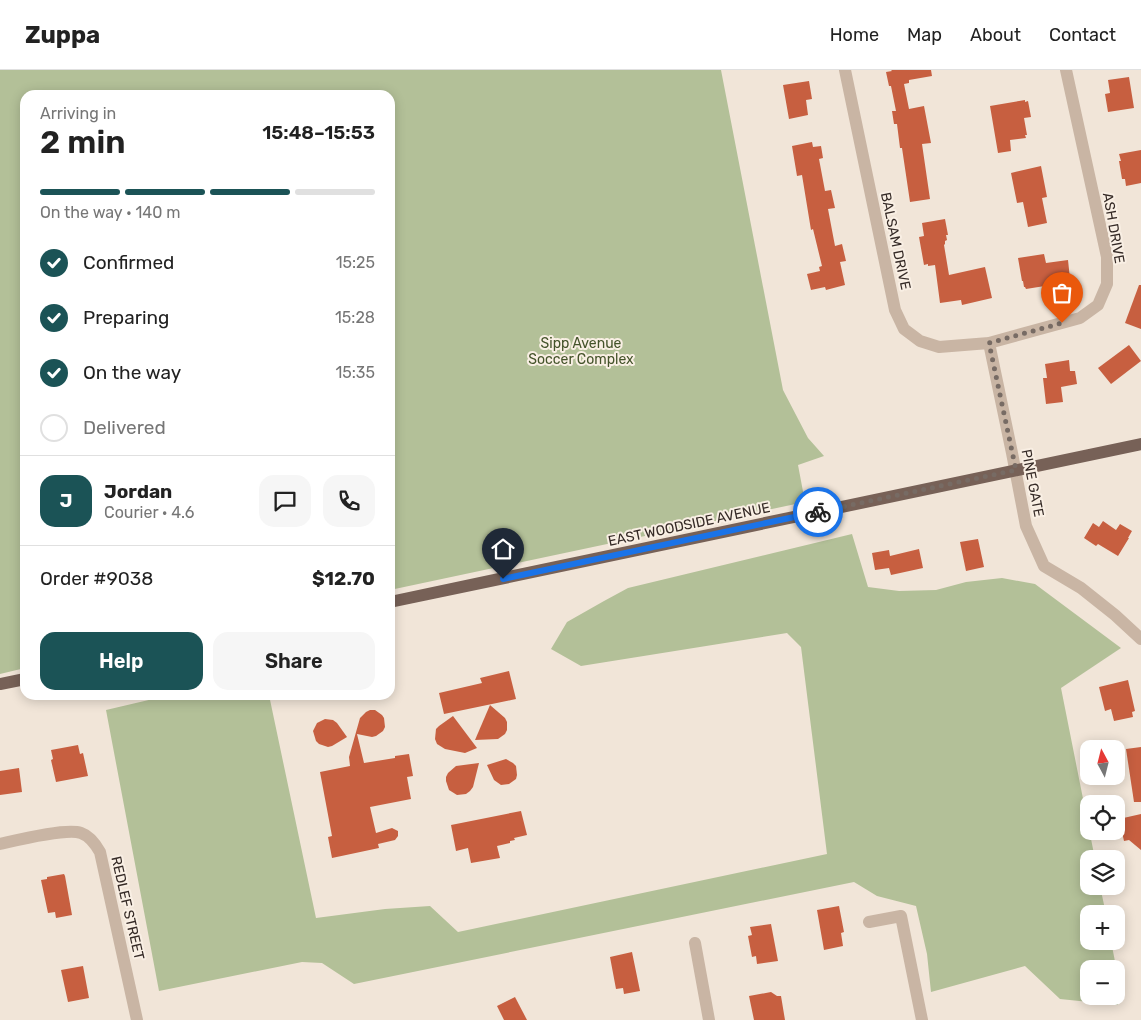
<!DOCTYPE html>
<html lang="en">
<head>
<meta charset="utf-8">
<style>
	:root { --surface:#fff; --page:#f6f6f6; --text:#222; --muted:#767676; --line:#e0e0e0; --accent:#1b5356 }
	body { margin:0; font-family:Rubik,sans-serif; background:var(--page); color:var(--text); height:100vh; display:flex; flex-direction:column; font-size:19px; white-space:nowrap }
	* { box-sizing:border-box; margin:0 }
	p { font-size:16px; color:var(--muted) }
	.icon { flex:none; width:28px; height:28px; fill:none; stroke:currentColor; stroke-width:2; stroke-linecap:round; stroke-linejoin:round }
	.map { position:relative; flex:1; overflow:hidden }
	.drawer { position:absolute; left:20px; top:20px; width:375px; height:610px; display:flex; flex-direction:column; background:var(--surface); border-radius:15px; box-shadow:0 2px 12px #0003 }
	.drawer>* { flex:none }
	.needle { width:32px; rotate:353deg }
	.tools { position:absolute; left:1080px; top:670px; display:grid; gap:10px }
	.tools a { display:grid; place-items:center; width:45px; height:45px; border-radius:10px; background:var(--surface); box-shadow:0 2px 12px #0003; font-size:25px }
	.pin { position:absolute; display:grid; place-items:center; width:42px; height:42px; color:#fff; margin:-51px -21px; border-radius:50% 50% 50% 0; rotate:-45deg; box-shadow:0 0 5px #0007 }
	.pin .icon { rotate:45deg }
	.courier { position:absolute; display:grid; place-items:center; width:50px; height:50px; margin:-25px; border:4px solid #1a73e8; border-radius:50%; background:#fff; color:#222; box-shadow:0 1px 6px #0007 }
	.head em { font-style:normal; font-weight:600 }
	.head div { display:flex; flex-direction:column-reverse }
	.head { display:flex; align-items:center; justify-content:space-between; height:85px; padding:0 20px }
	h1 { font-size:32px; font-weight:600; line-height:38px }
	.bar { display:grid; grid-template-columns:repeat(4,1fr); gap:8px 5px; align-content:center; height:60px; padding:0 20px }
	.bar i { height:6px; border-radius:4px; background:var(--line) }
	.bar .active { background:var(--accent) }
	.bar p { grid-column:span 4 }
	.line { display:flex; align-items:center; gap:12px; padding:0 20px; border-top:1px solid var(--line) }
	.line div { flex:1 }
	.round { display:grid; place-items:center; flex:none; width:52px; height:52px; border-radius:15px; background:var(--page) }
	ol { padding:0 20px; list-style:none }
	li { display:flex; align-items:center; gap:15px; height:55px }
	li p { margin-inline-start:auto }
	li .icon { padding:5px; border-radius:50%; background:var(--accent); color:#fff; stroke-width:4 }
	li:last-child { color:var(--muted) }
	li i { width:28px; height:28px; border:2px solid var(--line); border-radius:50% }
	.action { display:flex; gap:10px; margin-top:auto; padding:10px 20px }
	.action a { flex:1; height:58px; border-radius:15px; background:var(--accent); color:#fff; font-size:20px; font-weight:600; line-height:58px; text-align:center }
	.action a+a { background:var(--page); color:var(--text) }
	header { display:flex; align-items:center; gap:30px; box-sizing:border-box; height:70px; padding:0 25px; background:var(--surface); border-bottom:1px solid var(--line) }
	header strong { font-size:24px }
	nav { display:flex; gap:28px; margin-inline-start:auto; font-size:18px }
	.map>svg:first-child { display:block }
	.green { fill:#b3c098; fill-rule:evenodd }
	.building { fill:#c75f40 }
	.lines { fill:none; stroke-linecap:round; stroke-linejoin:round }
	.minor { stroke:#c9b5a4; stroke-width:12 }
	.major { stroke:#776157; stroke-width:12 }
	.done { stroke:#776b64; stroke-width:5; stroke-dasharray:0 9 }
	.route { stroke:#1a73e8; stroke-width:6 }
	.labels { text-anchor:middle; stroke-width:4; stroke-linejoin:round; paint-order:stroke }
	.street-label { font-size:14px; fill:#352a26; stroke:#f9efe4 }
	.park-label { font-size:14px; fill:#44532a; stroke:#f9efe4 }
</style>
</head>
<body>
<header>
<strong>Zuppa</strong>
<nav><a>Home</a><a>Map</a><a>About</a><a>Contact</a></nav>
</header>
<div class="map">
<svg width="1141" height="950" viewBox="0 0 1141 950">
	<rect width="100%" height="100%" fill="#f1e5d8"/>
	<!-- green -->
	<g class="green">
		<polygon points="0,0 721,0 783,320 808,368 824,386 798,395 805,432 390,520 390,25 25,25 25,598 0,604"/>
		<path d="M852 464 868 517 899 521 936 520 966 512 1002 508 1035 514 1121 578 1061 618 1095 789H1089V816H1100L1106 844H1089V871H1111L1119 912 1118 935 1060 929 1025 896 931 922 927 884 916 836 877 826 854 812 354 914 322 893 302 892 159 921 106 640 170 625H269L316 848 385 839 430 836 458 862 827 784 801 577 787 563 581 596 551 579 567 552 604 531 628 518ZM1089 899H1116V926H1089Z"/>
	</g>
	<!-- building -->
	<g class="building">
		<polygon points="891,0 931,0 932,6 909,10 909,13 904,14 909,39 924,36 931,73 922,74 930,129 910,132 902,78 900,78 897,54 894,54 892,41 896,41 891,16 889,16 886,2 892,1"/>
		<polygon points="1129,7 1134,38 1108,42 1105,24 1110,23 1108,10"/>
		<polygon points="809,11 812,29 806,30 808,45 789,49 783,15"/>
		<polygon points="1025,30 1025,32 1028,31 1031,47 1024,48 1027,65 1025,65 1026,68 1010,70 1011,81 998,83 990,36"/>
		<polygon points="812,72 813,77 821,76 823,88 819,89 825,121 831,120 835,138 828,139 835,176 842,174 846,191 840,192 845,215 826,220 825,217 811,220 807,204 820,201 819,197 822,196 813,159 811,160 802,105 797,106 792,76"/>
		<polygon points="1141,80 1141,113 1126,116 1125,109 1122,109 1119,91 1121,91 1119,84"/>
		<polygon points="1041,96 1047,127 1042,128 1047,153 1028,157 1023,132 1017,133 1011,103"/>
		<polygon points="945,149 948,165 946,165 947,170 945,171 945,174 944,175 949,205 985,197 992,228 962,235 961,230 940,233 935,195 928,196 928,194 924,195 919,167 924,166 922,153"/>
		<polygon points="1044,184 1046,193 1068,190 1070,209 1050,212 1051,215 1026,219 1025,217 1024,217 1023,211 1022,211 1018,188"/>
		<polygon points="1139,215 1141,215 1141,259 1125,253"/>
		<polygon points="1129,275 1141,291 1111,314 1098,298"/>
		<polygon points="1069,290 1070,301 1075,301 1077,314 1061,317 1063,332 1046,334 1043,308 1047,308 1045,294"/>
		<polygon points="1103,451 1116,460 1120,454 1132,461 1128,468 1129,468 1118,486 1098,474 1096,476 1084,468 1093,453 1099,457"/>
		<polygon points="978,469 984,497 966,501 960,472"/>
		<polygon points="919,479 923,498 891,505 889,498 875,500 872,483 889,480 890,486"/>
		<polygon points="509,601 516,629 444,644 439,623 482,613 480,608"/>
		<polygon points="1128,610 1135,641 1132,642 1133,647 1114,651 1111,639 1105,641 1099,617"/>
		<polygon points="490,635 505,648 507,652 507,660 505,664 498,669 475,670"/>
		<polygon points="370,640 375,640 382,645 384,648 385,657 383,661 376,666 372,667 357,664 364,693 395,688 395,686 409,684 413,706 407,707 411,729 370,737 376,763 392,758 398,761 398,766 395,770 378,774 379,778 332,788 328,767 332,766 320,702 350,696 349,687 360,648 366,642"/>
		<polygon points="453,646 477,678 465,683 445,679 437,674 435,669 436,659 439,656"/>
		<polygon points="325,649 333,650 337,653 347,667 332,676 328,677 319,674 316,671 313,661 317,653"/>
		<polygon points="78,675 80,684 83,683 88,706 56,712 51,690 53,689 51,680"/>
		<polygon points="1141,677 1141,732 1134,732 1126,679"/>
		<polygon points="506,689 513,693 516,696 517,705 516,709 509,714 501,715 494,710 487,695"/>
		<polygon points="479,693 473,717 470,721 466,724 457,725 449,720 446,711 446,707 448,703 456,696"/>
		<polygon points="19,698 22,722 0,725 0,701"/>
		<polygon points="521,741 527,765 514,768 515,770 510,771 510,773 497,776 500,788 471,793 468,778 456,781 451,755"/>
		<polygon points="1141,744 1141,780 1129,770 1124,771 1119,749"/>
		<polygon points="64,804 65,806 72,845 56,848 55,842 48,843 41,810 47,809 47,807"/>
		<polygon points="839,836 844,862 841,863 843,876 824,880 817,840"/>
		<polygon points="771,854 778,891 757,894 756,886 752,887 748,866 752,865 750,857"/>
		<polygon points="632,882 640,921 624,924 623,918 616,919 610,887"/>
		<polygon points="83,896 89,928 68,932 61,900"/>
		<polygon points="771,922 777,926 781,926 785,950 754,950 749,926"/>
		<polygon points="515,927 527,950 504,950 497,936"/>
	</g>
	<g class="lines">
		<!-- minor -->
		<g class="minor">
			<polyline points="845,0 895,240 904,259 920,271 939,277 989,273 1080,248 1098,235 1107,214 1107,187 1066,0"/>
			<polyline points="989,273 1012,383 1026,456 1044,496 1081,518 1115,545 1141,569"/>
			<path d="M0 774C18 770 66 758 81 763 90 766 96 775 100 782L137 950"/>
			<polyline points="869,852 901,846 922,950"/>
			<polyline points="695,873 709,950"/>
		</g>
		<!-- major -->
		<g class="major">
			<polyline points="390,532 1141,374"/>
			<polyline points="0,614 25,609"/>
		</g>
	</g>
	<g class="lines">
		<!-- done -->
		<polyline class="done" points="818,442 1016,400 989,273 1062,253"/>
		<!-- route -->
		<polyline class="route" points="503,509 818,442"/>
	</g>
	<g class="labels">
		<!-- street labels -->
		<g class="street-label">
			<text transform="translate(1114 158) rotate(80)" y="5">ASH DRIVE</text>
			<text transform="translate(896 171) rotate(78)" y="5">BALSAM DRIVE</text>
			<text transform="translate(1033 413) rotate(79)" y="5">PINE GATE</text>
			<text transform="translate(689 454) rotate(-12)" y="5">EAST WOODSIDE AVENUE</text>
			<text transform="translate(128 838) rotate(77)" y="5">REDLEF STREET</text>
		</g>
		<!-- park labels -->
		<g class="park-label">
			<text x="581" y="278">Sipp Avenue<tspan x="581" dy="16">Soccer Complex</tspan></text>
		</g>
	</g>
</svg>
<div class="tools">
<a><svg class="needle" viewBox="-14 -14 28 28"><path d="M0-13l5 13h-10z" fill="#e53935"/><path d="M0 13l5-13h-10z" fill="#767676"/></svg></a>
<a><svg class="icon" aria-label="locate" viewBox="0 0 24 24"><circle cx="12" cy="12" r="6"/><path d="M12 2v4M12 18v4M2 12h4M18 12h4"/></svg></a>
<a><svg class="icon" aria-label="layers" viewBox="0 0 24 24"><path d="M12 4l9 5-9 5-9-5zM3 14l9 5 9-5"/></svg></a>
<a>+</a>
<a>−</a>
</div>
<div class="pin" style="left:1062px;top:253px;background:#ea580c"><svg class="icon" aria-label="bag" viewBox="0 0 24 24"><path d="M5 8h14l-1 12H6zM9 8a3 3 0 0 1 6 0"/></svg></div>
<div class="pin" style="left:503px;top:509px;background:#1f2937"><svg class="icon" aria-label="home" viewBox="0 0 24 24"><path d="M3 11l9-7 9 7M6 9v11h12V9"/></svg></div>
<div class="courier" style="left:818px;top:442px"><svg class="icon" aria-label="bike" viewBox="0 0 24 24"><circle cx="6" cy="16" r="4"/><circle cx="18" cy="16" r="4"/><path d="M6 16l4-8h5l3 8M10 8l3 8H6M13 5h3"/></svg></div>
<section class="drawer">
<div class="head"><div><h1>2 min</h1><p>Arriving in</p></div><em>15:48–15:53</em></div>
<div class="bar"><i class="active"></i><i class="active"></i><i class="active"></i><i></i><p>On the way · 140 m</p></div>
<ol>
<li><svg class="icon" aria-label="check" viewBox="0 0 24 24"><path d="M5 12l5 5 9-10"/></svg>Confirmed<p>15:25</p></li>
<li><svg class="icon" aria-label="check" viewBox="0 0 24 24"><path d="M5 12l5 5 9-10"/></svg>Preparing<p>15:28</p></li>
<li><svg class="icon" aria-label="check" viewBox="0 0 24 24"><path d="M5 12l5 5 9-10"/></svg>On the way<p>15:35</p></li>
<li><i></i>Delivered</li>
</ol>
<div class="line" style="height:90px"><b class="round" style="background:var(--accent);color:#fff">J</b><div><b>Jordan</b><p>Courier · 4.6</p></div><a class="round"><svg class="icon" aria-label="chat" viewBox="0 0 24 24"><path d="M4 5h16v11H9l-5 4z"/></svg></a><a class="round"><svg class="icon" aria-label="phone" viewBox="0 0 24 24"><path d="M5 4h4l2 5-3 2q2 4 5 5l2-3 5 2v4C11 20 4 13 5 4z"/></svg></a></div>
<div class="line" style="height:65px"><div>Order #9038</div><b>$12.70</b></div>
<div class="action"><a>Help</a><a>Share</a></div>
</section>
</div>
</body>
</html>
